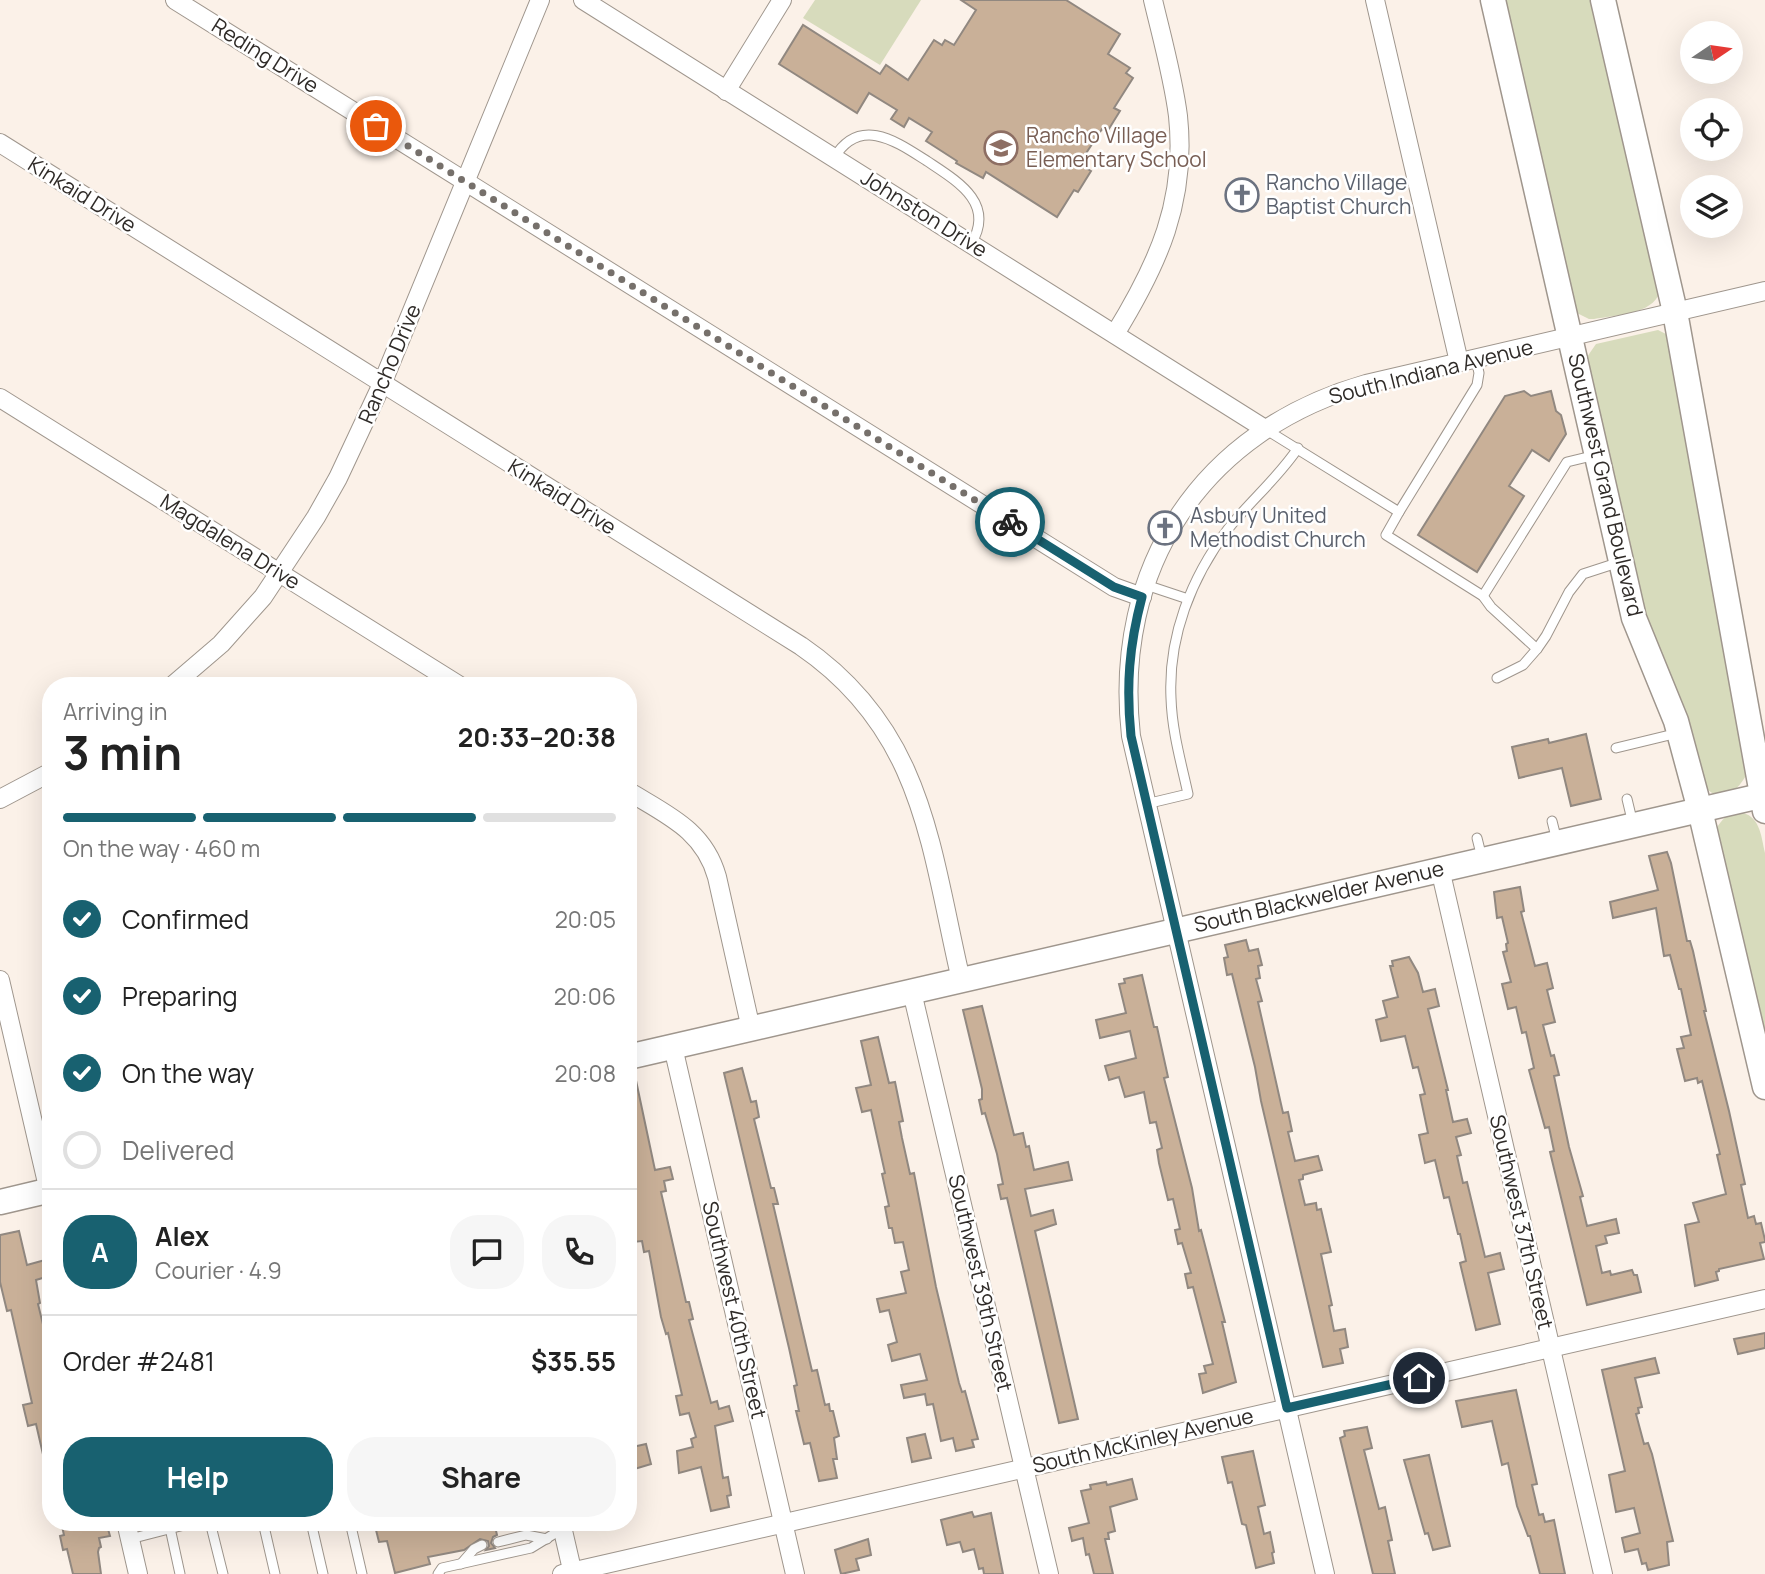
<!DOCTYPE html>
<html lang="en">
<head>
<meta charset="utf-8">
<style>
	:root { --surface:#fff; --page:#f6f6f6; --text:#222; --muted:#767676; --line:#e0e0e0; --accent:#186170 }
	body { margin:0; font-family:Manrope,sans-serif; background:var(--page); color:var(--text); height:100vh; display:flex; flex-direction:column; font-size:26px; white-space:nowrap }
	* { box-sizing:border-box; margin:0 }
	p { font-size:23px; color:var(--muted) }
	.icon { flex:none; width:38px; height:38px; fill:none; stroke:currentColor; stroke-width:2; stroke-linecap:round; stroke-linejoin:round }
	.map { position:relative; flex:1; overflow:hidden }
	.drawer { position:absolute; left:42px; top:677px; width:595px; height:854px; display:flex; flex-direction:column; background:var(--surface); border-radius:28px; box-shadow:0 7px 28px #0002 }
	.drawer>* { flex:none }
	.needle { width:46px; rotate:77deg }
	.fabs { position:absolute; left:1680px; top:21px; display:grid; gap:14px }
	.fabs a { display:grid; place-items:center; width:63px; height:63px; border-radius:50%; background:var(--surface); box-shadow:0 7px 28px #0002; font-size:35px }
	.pin { position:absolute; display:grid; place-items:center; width:60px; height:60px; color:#fff; margin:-30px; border:4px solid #fff; border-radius:50%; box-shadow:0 2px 7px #0007 }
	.courier { position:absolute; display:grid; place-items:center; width:70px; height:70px; margin:-35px; border:5px solid #186170; border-radius:50%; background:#fff; color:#222; box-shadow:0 2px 9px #0007 }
	.headline em { font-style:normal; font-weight:700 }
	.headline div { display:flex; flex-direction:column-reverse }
	.headline { display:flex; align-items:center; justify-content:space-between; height:119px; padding:0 21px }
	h1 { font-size:46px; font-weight:700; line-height:52px }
	.bar { display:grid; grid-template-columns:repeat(4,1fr); gap:10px 7px; align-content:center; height:84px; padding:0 21px }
	.bar i { height:9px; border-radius:5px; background:var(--line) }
	.bar .on { background:var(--accent) }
	.bar p { grid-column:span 4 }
	.line { display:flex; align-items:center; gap:18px; padding:0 21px; border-top:2px solid var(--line) }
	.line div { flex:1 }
	.round { display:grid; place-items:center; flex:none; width:74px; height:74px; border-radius:28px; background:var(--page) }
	ol { padding:0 21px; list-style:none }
	li { display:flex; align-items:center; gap:21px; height:77px }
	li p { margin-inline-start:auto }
	li .icon { padding:7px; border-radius:50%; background:var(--accent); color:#fff; stroke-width:4 }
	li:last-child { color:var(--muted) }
	li i { width:38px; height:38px; border:4px solid var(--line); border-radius:50% }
	.primary-button { display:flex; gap:14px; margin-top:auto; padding:14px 21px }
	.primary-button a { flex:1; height:80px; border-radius:28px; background:var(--accent); color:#fff; font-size:28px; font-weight:700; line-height:80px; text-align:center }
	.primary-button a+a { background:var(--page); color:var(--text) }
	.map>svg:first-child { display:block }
	.green { fill:#d7dbbc }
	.building { fill:#c9b098; stroke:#918880; stroke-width:2 }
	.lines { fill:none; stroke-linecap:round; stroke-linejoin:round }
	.lane-casing { stroke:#9f968d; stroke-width:11 }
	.street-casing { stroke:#9f968d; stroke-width:20 }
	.secondary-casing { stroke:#9f968d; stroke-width:27 }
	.lane { stroke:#fff; stroke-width:9 }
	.street { stroke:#fff; stroke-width:18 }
	.secondary { stroke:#fff; stroke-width:24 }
	.done { stroke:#76706b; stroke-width:7; stroke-dasharray:0 12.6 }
	.route { stroke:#186170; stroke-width:9 }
	.labels { text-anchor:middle; stroke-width:5; stroke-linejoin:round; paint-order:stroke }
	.street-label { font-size:21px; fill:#2f2b28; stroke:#fff }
	.education-label { font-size:21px; fill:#785e54; stroke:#fff; text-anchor:start }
	.worship-label { font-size:21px; fill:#5b616d; stroke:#fff; text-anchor:start }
</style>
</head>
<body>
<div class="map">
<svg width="1765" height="1574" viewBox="0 0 1765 1574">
	<rect width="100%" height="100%" fill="#fbf1e8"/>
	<!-- green -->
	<g class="green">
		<polygon points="815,0 921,0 880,65 803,18"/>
		<path d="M1500 0H1595L1660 292C1652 315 1615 315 1594 319H1589L1575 312Z"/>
		<path d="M1658 330 1668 335 1747 774C1740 786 1730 799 1715 794 1710 793 1706 787 1701 784L1640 610 1587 357 1596 344Z"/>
		<path d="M1739 812C1760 815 1761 835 1765 853V1054L1716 829C1722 819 1727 814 1739 812Z"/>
	</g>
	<!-- building -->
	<g class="building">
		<polygon points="961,0 1066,0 1120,34 1108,54 1130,68 1126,73 1133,78 1114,108 1120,111 1107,132 1102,129 1079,164 1091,171 1078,192 1074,190 1057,217 986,172 983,178 956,163 957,161 926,141 932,132 909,118 904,127 891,119 897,110 869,93 857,113 779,64 803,25 880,74 886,65 908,80 934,40 942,45 945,40 954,45 976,10"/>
		<polygon points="1524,391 1531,396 1551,391 1556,411 1561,415 1566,434 1549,461 1532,450 1509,486 1524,496 1477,572 1418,535 1505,396"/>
		<polygon points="1586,734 1601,799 1571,806 1562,768 1519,778 1512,747 1548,739 1549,743"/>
		<polygon points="1667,852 1671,863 1687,941 1690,941 1693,951 1706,1011 1704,1011 1729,1111 1745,1184 1741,1185 1748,1218 1754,1216 1756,1224 1761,1223 1765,1240 1765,1242 1760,1243 1764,1259 1719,1269 1719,1271 1716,1272 1718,1280 1695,1286 1685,1225 1699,1222 1693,1203 1726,1194 1717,1155 1720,1154 1702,1081 1698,1083 1697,1078 1685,1081 1677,1049 1684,1048 1681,1037 1691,1035 1681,989 1679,989 1670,955 1664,956 1656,908 1613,918 1610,902 1658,890 1649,856"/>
		<polygon points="1520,887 1524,911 1521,912 1535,966 1547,963 1553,988 1547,990 1555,1022 1543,1025 1551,1056 1554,1055 1559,1075 1554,1076 1569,1147 1583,1196 1580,1197 1587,1226 1616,1219 1619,1233 1605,1236 1607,1243 1596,1246 1602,1273 1610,1271 1611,1275 1632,1270 1634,1275 1637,1275 1641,1292 1587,1305 1550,1152 1554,1151 1549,1127 1545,1128 1529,1070 1534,1068 1526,1032 1522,1033 1516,1007 1508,1009 1502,984 1511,982 1503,952 1507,951 1506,944 1508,943 1502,917 1497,918 1494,892"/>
		<polygon points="1246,940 1249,951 1258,949 1262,965 1258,966 1260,978 1256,979 1262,1001 1258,1002 1283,1113 1288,1112 1292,1131 1288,1132 1295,1161 1318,1156 1322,1170 1303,1175 1303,1179 1299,1180 1305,1205 1316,1203 1317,1210 1321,1209 1331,1252 1321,1254 1332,1305 1329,1306 1334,1331 1345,1329 1348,1347 1340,1349 1343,1363 1323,1367 1261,1101 1255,1067 1232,974 1227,975 1224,958 1228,957 1225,945"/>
		<polygon points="1409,957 1418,973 1423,992 1435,989 1439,1006 1428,1009 1448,1090 1446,1090 1453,1122 1467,1119 1471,1133 1456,1137 1461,1155 1457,1156 1463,1183 1467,1182 1485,1257 1500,1253 1504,1269 1488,1273 1500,1324 1476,1330 1460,1263 1466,1261 1460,1234 1458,1234 1449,1197 1444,1198 1435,1160 1425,1163 1419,1135 1428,1133 1420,1095 1425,1094 1418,1067 1413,1068 1405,1036 1381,1041 1376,1020 1387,1017 1383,1001 1398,997 1390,966 1393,966 1392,961"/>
		<polygon points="1142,975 1154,1027 1157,1027 1168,1077 1164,1078 1192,1188 1199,1231 1201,1230 1225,1322 1222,1322 1236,1382 1203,1393 1199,1374 1206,1373 1204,1366 1213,1364 1193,1287 1188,1288 1185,1274 1191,1273 1182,1243 1178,1244 1175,1230 1180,1229 1173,1199 1168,1200 1159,1163 1157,1150 1162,1148 1156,1122 1150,1123 1144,1092 1125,1097 1119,1077 1109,1080 1105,1066 1136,1058 1130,1031 1100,1038 1096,1020 1126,1013 1119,984 1125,983 1124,979"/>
		<polygon points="982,1006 1014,1135 1023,1133 1026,1147 1029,1146 1034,1170 1068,1162 1072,1180 1025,1189 1031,1216 1053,1210 1056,1224 1035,1231 1078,1419 1059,1423 1007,1198 1001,1199 998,1185 1003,1184 997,1154 985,1113 982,1114 979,1100 982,1099 982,1089 963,1010"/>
		<polygon points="878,1037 889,1083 895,1082 903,1121 899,1122 902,1138 910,1174 914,1173 936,1287 959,1383 962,1392 965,1391 978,1439 972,1440 974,1447 956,1451 953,1438 941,1441 933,1404 927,1405 925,1394 904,1398 901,1385 927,1380 920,1354 892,1361 888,1345 897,1342 889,1310 880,1312 877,1299 906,1293 901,1272 909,1270 903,1242 895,1243 892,1228 889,1228 885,1207 889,1206 882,1174 885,1173 871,1110 862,1112 856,1088 871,1085 861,1041"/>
		<polygon points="742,1068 751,1102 756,1101 759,1117 754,1119 771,1188 774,1188 778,1204 773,1204 812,1371 817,1370 825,1405 829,1404 830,1411 833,1411 839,1436 834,1438 837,1459 833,1459 837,1478 819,1481 810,1443 804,1444 796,1411 799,1411 794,1386 797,1385 789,1348 724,1073"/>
		<polygon points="628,1071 634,1071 655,1170 670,1167 673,1179 664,1181 666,1191 661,1192 686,1302 689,1302 693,1319 689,1320 711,1403 717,1401 719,1409 729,1406 733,1421 715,1426 723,1478 728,1477 731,1495 727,1496 729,1507 711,1511 701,1467 679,1473 677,1451 693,1447 691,1439 696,1437 689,1413 680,1415 676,1396 682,1395 668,1333 666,1334 661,1317 649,1251 644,1252 642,1241 633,1242 628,1222"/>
		<polygon points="19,1231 27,1265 45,1260 49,1276 36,1280 40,1303 38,1304 51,1357 51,1462 45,1463 36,1424 28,1426 23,1405 32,1403 11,1310 7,1311 0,1282 0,1235"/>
		<polygon points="1765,1333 1765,1348 1738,1354 1734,1339"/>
		<polygon points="1655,1358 1659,1373 1635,1378 1642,1407 1638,1408 1639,1413 1636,1414 1644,1444 1648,1443 1652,1454 1673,1541 1667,1542 1669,1565 1648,1570 1646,1563 1642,1564 1638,1549 1625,1552 1622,1538 1640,1533 1634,1508 1616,1512 1609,1475 1625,1471 1602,1370"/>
		<polygon points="1516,1390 1537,1484 1532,1485 1539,1515 1543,1514 1545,1522 1554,1520 1565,1574 1540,1574 1530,1536 1528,1536 1517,1506 1508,1463 1502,1465 1492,1421 1462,1427 1456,1401"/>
		<polygon points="1367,1427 1372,1448 1364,1450 1379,1509 1385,1507 1392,1540 1388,1541 1395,1574 1373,1574 1340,1438 1345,1436 1344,1431"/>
		<polygon points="925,1434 931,1458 912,1462 907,1438"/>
		<polygon points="646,1444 651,1464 628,1471 628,1448"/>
		<polygon points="1253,1451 1265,1505 1258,1507 1264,1534 1270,1532 1274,1552 1272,1553 1274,1563 1256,1568 1246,1525 1242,1524 1232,1482 1228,1483 1222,1457"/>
		<polygon points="1429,1455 1450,1546 1433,1550 1428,1533 1425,1534 1404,1460"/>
		<polygon points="1132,1479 1137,1499 1110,1507 1115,1531 1108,1533 1109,1539 1105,1539 1113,1574 1094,1574 1089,1554 1086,1555 1083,1538 1072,1541 1069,1528 1089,1523 1081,1491 1091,1489 1090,1485 1106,1482 1107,1485"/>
		<polygon points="972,1512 974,1517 991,1513 1003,1574 984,1574 983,1568 979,1569 974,1549 963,1552 960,1542 947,1545 941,1520"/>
		<polygon points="61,1522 82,1522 83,1527 106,1522 110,1536 99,1538 101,1547 99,1548 98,1552 101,1574 73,1574 67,1549 63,1550 60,1536 64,1535"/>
		<polygon points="374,1522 494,1522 497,1535 493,1537 491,1543 495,1548 486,1550 489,1546 488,1541 480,1539 464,1550 428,1557 430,1564 395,1573 387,1541 379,1542"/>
		<polygon points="868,1539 871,1555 856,1559 859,1570 841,1574 835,1550"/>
	</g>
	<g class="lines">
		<defs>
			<g id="lane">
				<path d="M834 158C860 115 897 142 927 161 957 181 996 203 971 244"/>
				<polyline points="1265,429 1399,512 1477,385 1479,373 1476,359"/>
				<polyline points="1399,512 1386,535 1483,596 1491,607 1537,649"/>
				<polyline points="1146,585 1188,599"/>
				<polyline points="1483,596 1567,462 1596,455"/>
				<polyline points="1497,678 1523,665 1537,649 1546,636 1569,592 1583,574 1620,562"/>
				<polyline points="1616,748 1678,733"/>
				<polyline points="1627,799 1633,824"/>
				<path d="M1146 804 1188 794C1181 762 1172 731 1171 698 1168 637 1191 578 1228 529 1250 501 1278 478 1298 448"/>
				<polyline points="1552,821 1557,841"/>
				<polyline points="1477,838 1482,858"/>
				<polyline points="210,1522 223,1574"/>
				<polyline points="263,1522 275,1574"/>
				<polyline points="311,1522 323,1574"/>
				<polyline points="350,1522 362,1574"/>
				<polyline points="170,1528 180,1574"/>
				<polyline points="130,1539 196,1522"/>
				<polyline points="498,1542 526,1535 547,1539"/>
				<polyline points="461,1564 474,1549 482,1545"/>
				<polyline points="438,1574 442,1568 531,1548 562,1529"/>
			</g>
			<g id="street">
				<polyline points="175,0 1114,587 1142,597"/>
				<polyline points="583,0 1265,429"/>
				<polyline points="1375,0 1459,362"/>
				<polyline points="726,91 782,0"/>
				<path d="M0 143 801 646C924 730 930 847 961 980"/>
				<path d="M1115 334C1158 264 1187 201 1178 116 1173 77 1162 38 1153 0"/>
				<polyline points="0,398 460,686"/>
				<polyline points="172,686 221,644 263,597 316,517 338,478 382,384 540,0"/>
				<path d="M628 791C667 815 704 830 717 877L751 1029"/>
				<polyline points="0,799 51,772"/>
				<polyline points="1440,869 1603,1574"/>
				<polyline points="0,980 51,1200"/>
				<polyline points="912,992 1049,1574"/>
				<polyline points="673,1047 795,1574"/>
				<polyline points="126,1522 138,1574"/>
				<polyline points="561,1522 573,1574"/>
				<polyline points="562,1574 1765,1299"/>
				<path d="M1325 1574 1131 736C1112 567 1202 431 1366 384L1765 291"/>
			</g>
			<g id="secondary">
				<polyline points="1493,0 1634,618 1676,721 1700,810 1765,1087"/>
				<polyline points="1603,0 1675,312 1765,811"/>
				<polyline points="628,1057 1765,795"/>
				<polyline points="0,1202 51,1190"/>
			</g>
		</defs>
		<!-- lane casing -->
		<use href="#lane" class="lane-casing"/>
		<!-- street casing -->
		<use href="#street" class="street-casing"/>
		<!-- secondary casing -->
		<use href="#secondary" class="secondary-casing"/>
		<!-- lane -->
		<use href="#lane" class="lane"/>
		<!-- street -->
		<use href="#street" class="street"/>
		<!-- secondary -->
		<use href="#secondary" class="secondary"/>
	</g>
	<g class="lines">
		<!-- done -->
		<polyline class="done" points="376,126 1010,522"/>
		<!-- route -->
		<path class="route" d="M1010 522 1114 587 1142 597C1129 646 1126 686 1131 736L1287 1408 1419 1378"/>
	</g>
	<!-- icons -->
	<defs>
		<symbol id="school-ring" viewBox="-11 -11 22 22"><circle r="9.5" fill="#fff" stroke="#8d6e63" stroke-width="1.5"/><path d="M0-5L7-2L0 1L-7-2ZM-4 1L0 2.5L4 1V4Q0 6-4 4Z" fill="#8d6e63"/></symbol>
		<symbol id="church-ring" viewBox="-11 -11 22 22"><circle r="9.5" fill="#fff" stroke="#6b7280" stroke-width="1.5"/><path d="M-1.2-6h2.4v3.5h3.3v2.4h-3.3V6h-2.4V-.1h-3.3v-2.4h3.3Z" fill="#6b7280"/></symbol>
	</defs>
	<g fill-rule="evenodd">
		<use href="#school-ring" x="982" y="129" width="38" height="38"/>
		<use href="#church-ring" x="1223" y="176" width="38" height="38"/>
		<use href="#church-ring" x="1146" y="509" width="38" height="38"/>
	</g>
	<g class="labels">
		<!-- street labels -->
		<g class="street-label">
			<text transform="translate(265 56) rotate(32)" y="7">Reding Drive</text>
			<text transform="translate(82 195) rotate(32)" y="7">Kinkaid Drive</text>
			<text transform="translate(924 214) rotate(32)" y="7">Johnston Drive</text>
			<text transform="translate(390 364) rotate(-67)" y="7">Rancho Drive</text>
			<text transform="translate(1431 372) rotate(-14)" y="7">South Indiana Avenue</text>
			<text transform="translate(1605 485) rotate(77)" y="7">Southwest Grand Boulevard</text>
			<text transform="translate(562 497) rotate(32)" y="7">Kinkaid Drive</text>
			<text transform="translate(230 542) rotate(32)" y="7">Magdalena Drive</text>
			<text transform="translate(1319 897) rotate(-13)" y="7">South Blackwelder Avenue</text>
			<text transform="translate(1521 1222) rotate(77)" y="7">Southwest 37th Street</text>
			<text transform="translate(980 1283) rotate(77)" y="7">Southwest 39th Street</text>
			<text transform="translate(734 1310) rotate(77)" y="7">Southwest 40th Street</text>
			<text transform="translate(1143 1441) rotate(-13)" y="7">South McKinley Avenue</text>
		</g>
		<!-- education labels -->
		<g class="education-label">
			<text x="1026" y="143">Rancho Village<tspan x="1026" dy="24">Elementary School</tspan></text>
		</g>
		<!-- worship labels -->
		<g class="worship-label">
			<text x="1266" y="190">Rancho Village<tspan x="1266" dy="24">Baptist Church</tspan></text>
			<text x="1190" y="523">Asbury United<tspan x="1190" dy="24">Methodist Church</tspan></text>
		</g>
	</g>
</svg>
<div class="fabs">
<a><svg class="needle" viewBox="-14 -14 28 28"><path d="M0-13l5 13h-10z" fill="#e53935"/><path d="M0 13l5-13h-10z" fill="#767676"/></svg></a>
<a><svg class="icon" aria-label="locate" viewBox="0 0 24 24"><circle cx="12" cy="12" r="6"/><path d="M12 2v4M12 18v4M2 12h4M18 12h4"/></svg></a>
<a><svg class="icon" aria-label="layers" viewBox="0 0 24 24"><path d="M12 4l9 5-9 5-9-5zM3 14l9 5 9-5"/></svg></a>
</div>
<div class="pin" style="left:376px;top:126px;background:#ea580c"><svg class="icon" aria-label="bag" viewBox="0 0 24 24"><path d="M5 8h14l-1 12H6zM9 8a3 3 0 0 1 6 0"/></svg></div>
<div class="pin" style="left:1419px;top:1378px;background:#1f2937"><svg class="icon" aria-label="home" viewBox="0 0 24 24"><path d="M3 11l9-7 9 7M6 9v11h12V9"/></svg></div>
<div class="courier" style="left:1010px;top:522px"><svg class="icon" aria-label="bike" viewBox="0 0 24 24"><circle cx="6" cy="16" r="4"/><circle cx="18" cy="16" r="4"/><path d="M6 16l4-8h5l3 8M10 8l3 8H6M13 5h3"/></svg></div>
<section class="drawer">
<div class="headline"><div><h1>3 min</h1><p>Arriving in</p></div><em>20:33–20:38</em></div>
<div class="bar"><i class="on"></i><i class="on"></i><i class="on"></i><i></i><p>On the way · 460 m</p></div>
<ol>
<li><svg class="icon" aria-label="check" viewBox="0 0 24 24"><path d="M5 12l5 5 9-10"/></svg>Confirmed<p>20:05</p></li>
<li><svg class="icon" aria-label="check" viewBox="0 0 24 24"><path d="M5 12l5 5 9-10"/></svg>Preparing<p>20:06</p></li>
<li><svg class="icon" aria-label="check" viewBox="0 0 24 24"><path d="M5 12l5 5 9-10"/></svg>On the way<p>20:08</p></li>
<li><i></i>Delivered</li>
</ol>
<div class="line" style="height:126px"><b class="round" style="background:var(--accent);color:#fff">A</b><div><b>Alex</b><p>Courier · 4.9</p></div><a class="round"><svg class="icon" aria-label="chat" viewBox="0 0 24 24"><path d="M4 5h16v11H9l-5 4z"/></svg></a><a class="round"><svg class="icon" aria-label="phone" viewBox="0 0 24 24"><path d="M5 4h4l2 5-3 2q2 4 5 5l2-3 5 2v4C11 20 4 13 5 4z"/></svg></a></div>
<div class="line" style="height:91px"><div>Order #2481</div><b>$35.55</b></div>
<div class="primary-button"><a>Help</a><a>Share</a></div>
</section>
</div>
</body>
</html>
